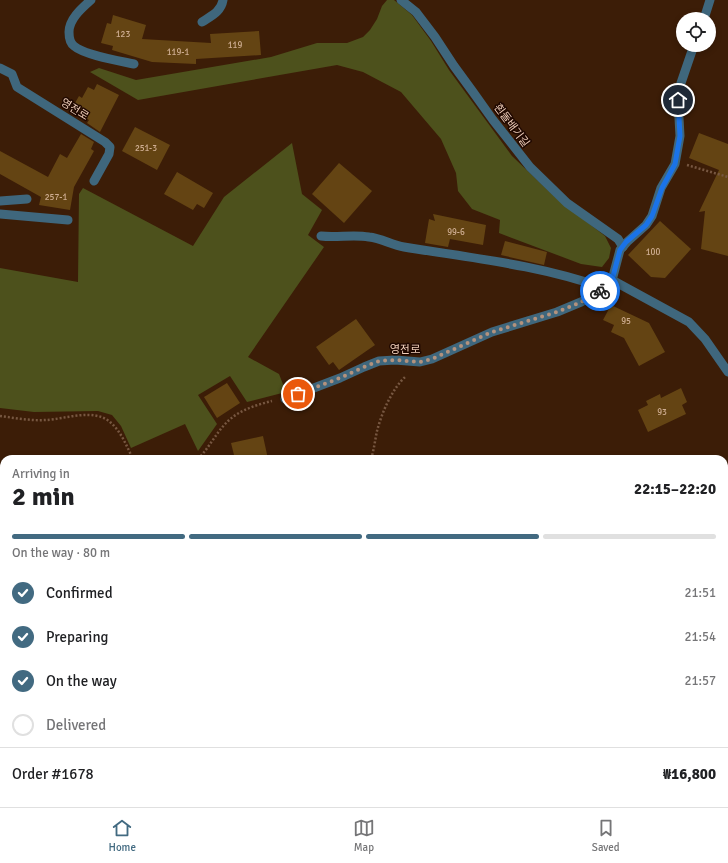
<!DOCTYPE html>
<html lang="en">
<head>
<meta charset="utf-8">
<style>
	:root { --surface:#fff; --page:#f2f2f2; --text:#202124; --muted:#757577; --line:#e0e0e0; --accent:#426a81 }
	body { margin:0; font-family:Signika,"Noto Sans KR",sans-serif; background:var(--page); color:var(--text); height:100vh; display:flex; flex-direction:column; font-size:15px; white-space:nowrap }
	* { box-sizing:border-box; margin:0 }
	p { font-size:13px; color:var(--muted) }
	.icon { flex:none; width:22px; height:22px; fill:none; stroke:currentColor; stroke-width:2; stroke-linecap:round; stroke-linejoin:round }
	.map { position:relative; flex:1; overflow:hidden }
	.details { position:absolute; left:0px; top:455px; width:728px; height:352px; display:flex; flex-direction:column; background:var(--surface); border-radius:12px 12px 0 0; box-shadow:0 2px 6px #0003 }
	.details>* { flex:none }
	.tools { position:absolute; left:676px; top:12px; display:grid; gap:8px }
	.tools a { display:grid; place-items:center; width:40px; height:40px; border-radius:50%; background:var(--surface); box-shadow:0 2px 6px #0003; font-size:20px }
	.pin { position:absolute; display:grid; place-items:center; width:34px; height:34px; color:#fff; margin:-17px; border:2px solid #fff; border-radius:50%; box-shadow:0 1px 4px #0007 }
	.courier { position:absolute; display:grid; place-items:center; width:40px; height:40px; margin:-20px; border:3px solid #1a73e8; border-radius:50%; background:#fff; color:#222; box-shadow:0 1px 5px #0007 }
	.summary em { font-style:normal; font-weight:700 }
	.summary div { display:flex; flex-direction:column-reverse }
	.summary { display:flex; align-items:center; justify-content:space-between; height:68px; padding:0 12px }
	h1 { font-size:26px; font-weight:700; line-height:30px }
	.bar { display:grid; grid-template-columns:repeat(4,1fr); gap:6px 4px; align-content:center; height:48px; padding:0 12px }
	.bar i { height:5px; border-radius:3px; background:var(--line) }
	.bar .on { background:var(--accent) }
	.bar p { grid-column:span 4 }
	.line { display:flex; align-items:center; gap:10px; padding:0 12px; border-top:1px solid var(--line) }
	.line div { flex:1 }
	ol { padding:0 12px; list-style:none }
	li { display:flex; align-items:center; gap:12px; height:44px }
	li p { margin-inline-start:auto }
	li .icon { padding:4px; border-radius:50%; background:var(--accent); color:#fff; stroke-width:4 }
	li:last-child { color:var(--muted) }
	li i { width:22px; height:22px; border:2px solid var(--line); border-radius:50% }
	.tabs { display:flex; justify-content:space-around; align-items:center; height:56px; border-top:1px solid var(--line); background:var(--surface); font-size:11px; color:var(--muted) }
	.tabs a { display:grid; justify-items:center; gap:2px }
	.tabs .on { color:var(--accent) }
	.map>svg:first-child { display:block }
	.green { fill:#4d511c }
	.building { fill:#644413 }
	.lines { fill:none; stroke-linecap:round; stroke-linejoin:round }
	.path { stroke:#775741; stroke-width:2.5; stroke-dasharray:2 2; stroke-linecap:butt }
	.service { stroke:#3f677d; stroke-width:9 }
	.tertiary { stroke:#3f677d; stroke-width:10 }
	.done { stroke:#b3927d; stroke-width:4; stroke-dasharray:0 7.2 }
	.route { stroke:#1a73e8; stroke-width:5 }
	.labels { text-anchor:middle; stroke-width:3; stroke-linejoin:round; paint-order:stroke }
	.number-label { font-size:9px; fill:#cfae92 }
	.street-label { font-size:11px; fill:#f3d1bc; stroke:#1f0800 }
</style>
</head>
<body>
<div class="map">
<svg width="728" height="807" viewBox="0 0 728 807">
	<rect width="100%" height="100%" fill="#3c1d07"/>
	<!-- green -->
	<g class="green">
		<polygon points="387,0 394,0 412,15 431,41 449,70 512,156 558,200 605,236 611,248 609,258 602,267 581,264 499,233 500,220 472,209 458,191 456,173 441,139 401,92 363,72 337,65 138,100 90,72 99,68 136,80 271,57 317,43 347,43 363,37 370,30 377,19 382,6"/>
		<polygon points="292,143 302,194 322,210 308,235 324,247 248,357 279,374 286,392 247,402 230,376 198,395 217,424 198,451 185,424 131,448 121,426 112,415 98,411 34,412 0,408 0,268 78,282 79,194 83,188 193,246 224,197"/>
		<polygon points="25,803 202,803 209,807 25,807"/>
	</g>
	<!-- building -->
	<g class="building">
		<polygon points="113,15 146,25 142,39 211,43 210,34 259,31 261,55 196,59 196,64 152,62 112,50 113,46 101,43 107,23 111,24"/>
		<polygon points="97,84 119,95 100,132 87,123 89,120 71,110 79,96 82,98 88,87 94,90"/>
		<polygon points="135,127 170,145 157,170 122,151"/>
		<polygon points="699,133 728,144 728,256 701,249 705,211 699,212 719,170 689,158"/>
		<polygon points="81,134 94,142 91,149 94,151 74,187 70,210 39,205 41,197 0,174 0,151 48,177 60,154 67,158"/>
		<polygon points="339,163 372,191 344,223 312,194"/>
		<polygon points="177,172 213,193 204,208 197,204 193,210 164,194"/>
		<polygon points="433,214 486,225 483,245 450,239 448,247 425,243 429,219 435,221"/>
		<polygon points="660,221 691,249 665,278 651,277 628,255"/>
		<polygon points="505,241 547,252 544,265 501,255"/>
		<polygon points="611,305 649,323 665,352 639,366 624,338 611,332 614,325 603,320"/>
		<polygon points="356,319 375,345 339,370 333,362 329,365 316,347"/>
		<polygon points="227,383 240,403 217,418 204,397"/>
		<polygon points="681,388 687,402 682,405 686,414 648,432 638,410 648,405 646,401 660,394 661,398"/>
		<polygon points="263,436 268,459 235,459 231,443"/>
	</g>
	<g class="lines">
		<!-- path -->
		<g class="path">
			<polyline points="687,165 728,177"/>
			<path d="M0 416C15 418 31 421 46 420 65 419 94 408 110 422 121 431 127 447 133 459"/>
			<path d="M198 459C209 448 216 433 227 422 239 410 256 405 272 401"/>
			<path d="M371 459C374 450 375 440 377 431 382 412 392 389 406 376"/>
		</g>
		<!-- service -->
		<g class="service">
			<path d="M91 0C82 8 69 19 69 32 69 38 70 43 74 46 84 55 120 61 134 64"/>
			<polyline points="401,0 416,12 435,37 454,66 473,92 493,120 530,167 567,203 618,239 623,247"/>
			<polyline points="704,19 710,0"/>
			<path d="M202 22C211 16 221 12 223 0"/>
			<polyline points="0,68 12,74 17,87 105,142 110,147 109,154 94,181"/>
			<polyline points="0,201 27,199"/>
			<polyline points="0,214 68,220"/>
			<path d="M321 236C337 238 353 234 369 237 381 238 392 245 404 247 471 258 540 265 604 288"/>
			<polyline points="612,280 689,322 705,339 728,372"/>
			<polyline points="285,399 340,378 364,367 379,361 395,360 420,362 432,359 492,332 557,312 581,302 599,292 612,280 620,250 627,242 646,225 652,216 661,188 675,164 680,136 678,100 681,83 694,45"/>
		</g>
		<!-- tertiary -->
		<g class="tertiary">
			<polyline points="0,693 4,722"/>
			<polyline points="15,803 16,807"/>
		</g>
	</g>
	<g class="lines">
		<!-- done -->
		<polyline class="done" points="298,394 340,378 364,367 379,361 395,360 420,362 432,359 492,332 557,312 581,302 600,291"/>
		<!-- route -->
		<polyline class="route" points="600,291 612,280 620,250 626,242 646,225 652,216 662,188 675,164 680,136 678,100"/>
	</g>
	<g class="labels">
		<!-- number labels -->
		<g class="number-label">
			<text x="123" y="37">123</text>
			<text x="235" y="48">119</text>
			<text x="178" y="55">119-1</text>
			<text x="146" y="151">251-3</text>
			<text x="56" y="200">257-1</text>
			<text x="456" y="235">99-6</text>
			<text x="653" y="255">100</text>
			<text x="626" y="324">95</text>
			<text x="662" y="415">93</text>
		</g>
		<!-- street labels -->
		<g class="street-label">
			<text transform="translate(75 109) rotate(32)" y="4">영전로</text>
			<text transform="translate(512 125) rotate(53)" y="4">흰돌배기길</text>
			<text x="405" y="353">영전로</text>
		</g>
	</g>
</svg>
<div class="tools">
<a><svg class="icon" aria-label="locate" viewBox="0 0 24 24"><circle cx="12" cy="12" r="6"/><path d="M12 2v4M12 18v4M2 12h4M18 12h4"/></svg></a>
</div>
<div class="pin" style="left:298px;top:394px;background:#ea580c"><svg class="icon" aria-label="bag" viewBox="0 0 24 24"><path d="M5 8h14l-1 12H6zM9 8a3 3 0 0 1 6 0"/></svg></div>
<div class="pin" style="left:678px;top:100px;background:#1f2937"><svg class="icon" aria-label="home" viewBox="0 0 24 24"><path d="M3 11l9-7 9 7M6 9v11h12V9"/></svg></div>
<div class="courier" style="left:600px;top:291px"><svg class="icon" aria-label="bike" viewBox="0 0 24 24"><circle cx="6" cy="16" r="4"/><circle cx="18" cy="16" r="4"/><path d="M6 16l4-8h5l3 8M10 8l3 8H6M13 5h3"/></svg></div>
<section class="details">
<div class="summary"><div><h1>2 min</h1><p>Arriving in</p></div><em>22:15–22:20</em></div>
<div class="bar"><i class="on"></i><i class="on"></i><i class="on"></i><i></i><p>On the way · 80 m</p></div>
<ol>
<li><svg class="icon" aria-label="check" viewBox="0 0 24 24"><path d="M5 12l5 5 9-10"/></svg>Confirmed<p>21:51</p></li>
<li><svg class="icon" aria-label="check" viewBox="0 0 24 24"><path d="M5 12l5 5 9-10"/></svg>Preparing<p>21:54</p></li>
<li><svg class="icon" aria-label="check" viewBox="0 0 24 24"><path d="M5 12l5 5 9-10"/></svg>On the way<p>21:57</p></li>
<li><i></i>Delivered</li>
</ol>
<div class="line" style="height:52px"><div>Order #1678</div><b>₩16,800</b></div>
</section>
</div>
<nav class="tabs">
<a class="on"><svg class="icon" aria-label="home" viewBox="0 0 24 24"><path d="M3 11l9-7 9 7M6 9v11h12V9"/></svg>Home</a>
<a><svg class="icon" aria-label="map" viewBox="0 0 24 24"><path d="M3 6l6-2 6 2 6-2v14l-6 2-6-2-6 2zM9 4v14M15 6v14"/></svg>Map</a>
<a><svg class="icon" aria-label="saved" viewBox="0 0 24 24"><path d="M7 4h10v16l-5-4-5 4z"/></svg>Saved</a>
</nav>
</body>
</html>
